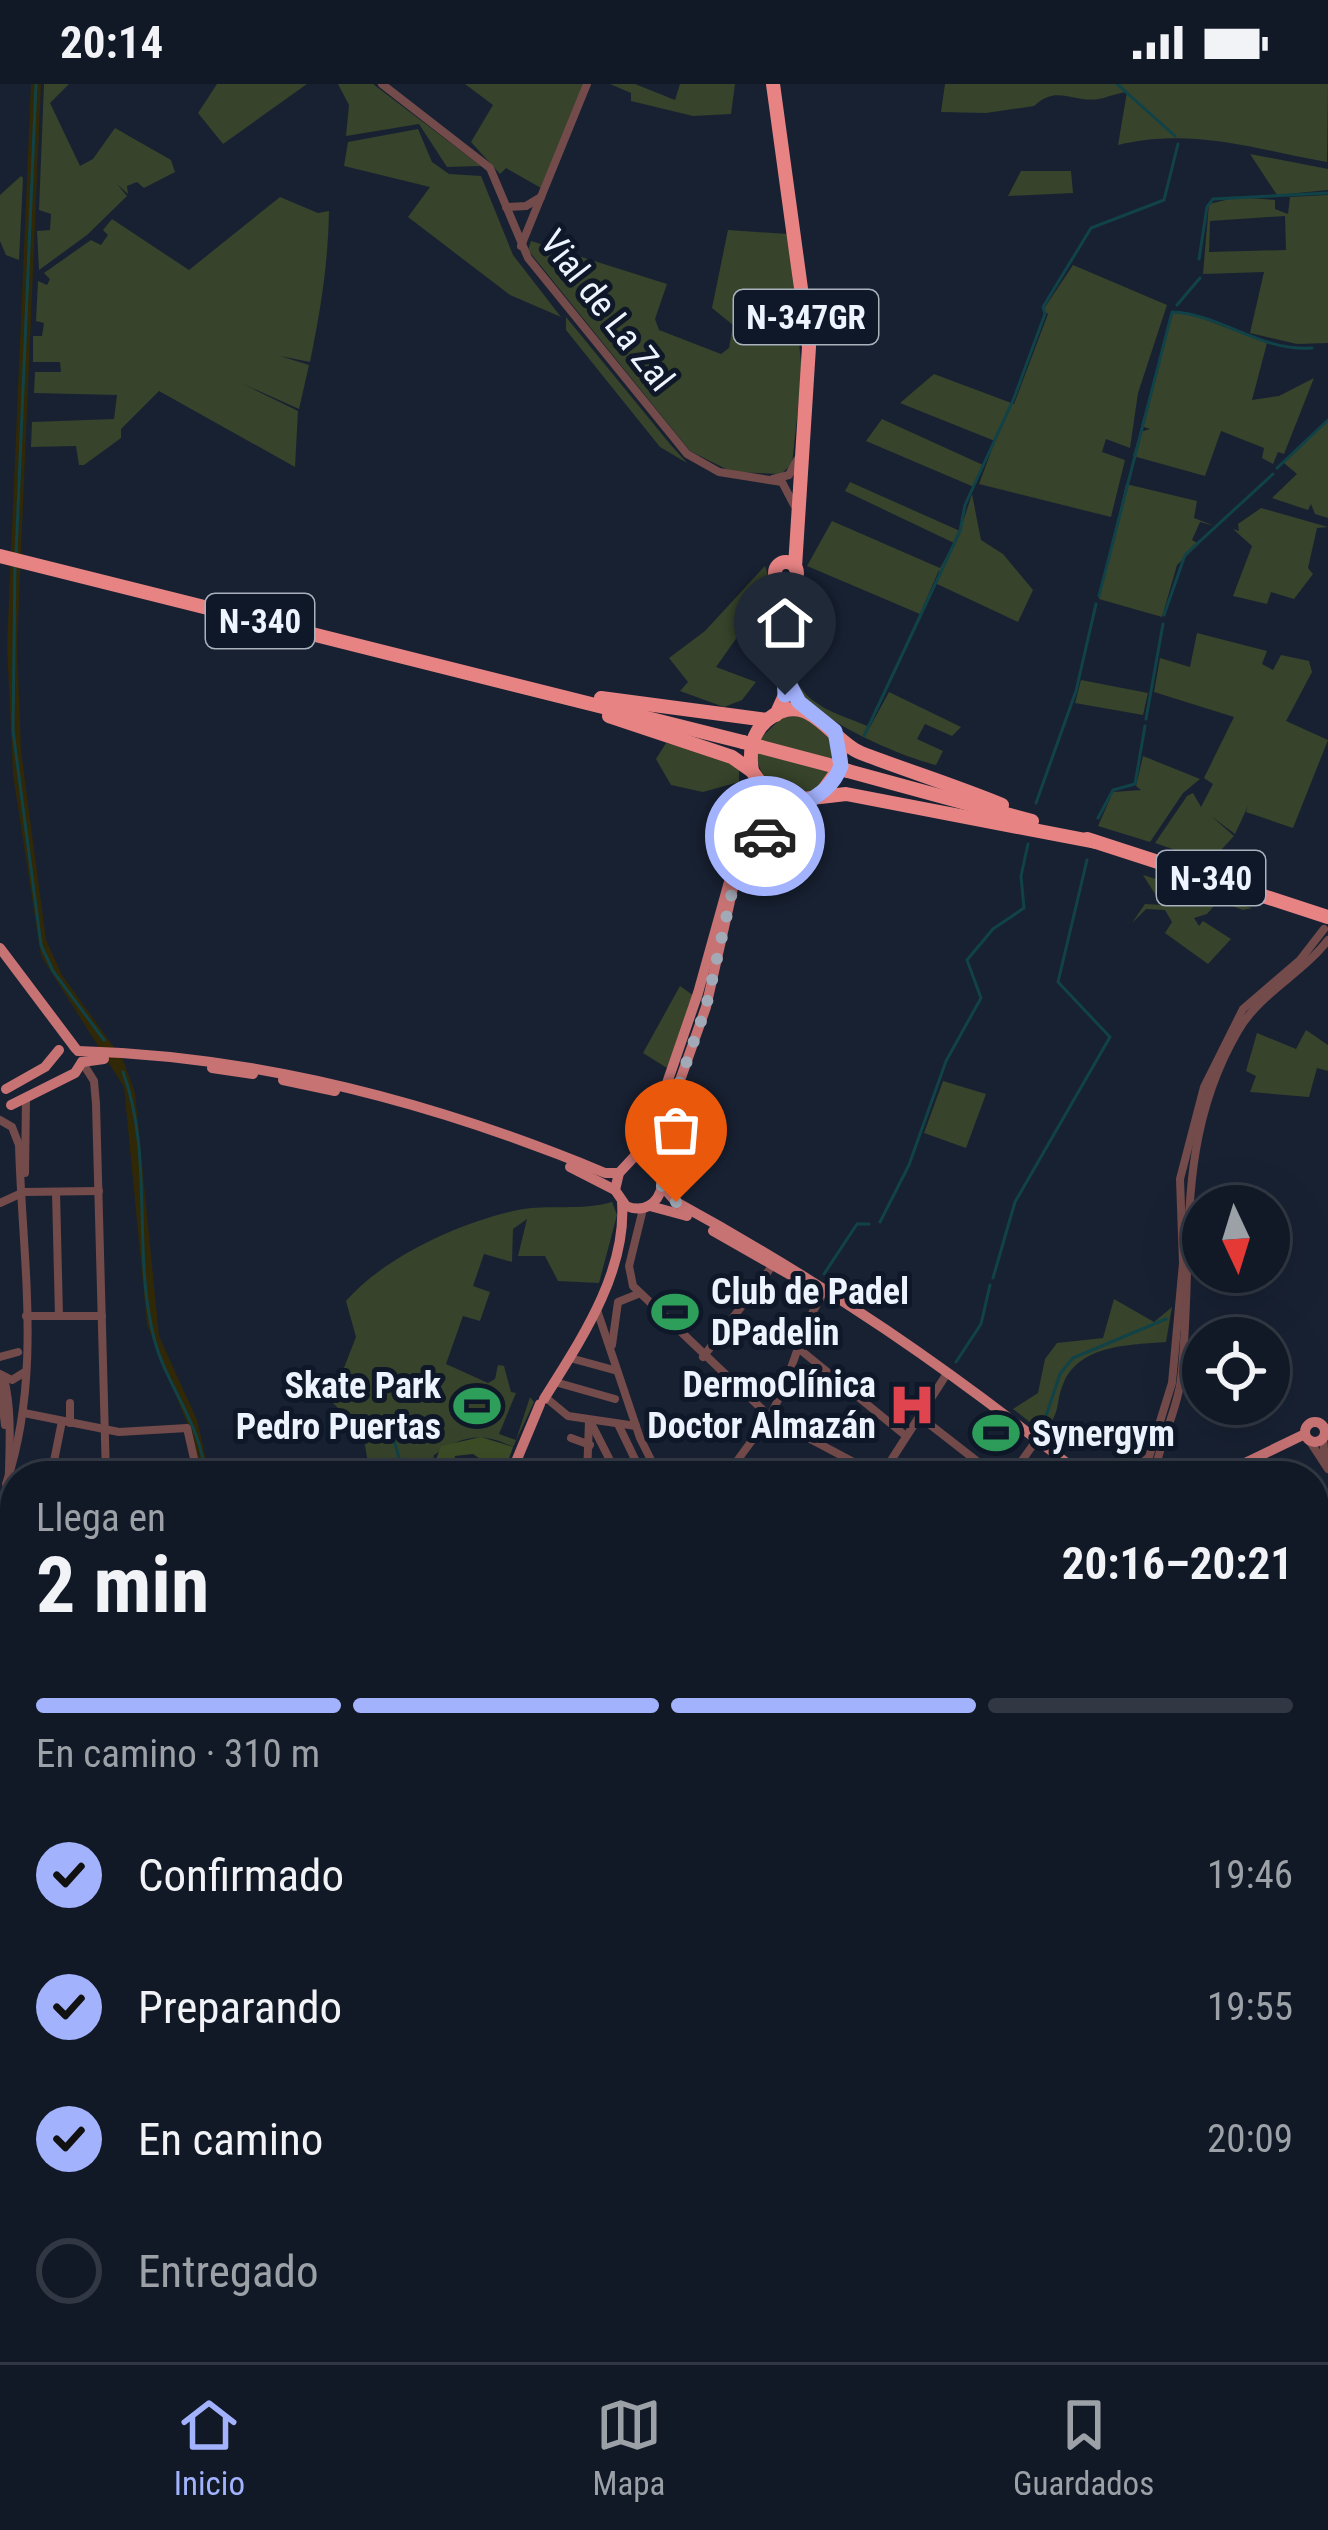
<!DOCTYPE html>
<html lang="es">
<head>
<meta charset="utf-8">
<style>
	:root { --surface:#121926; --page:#1f2632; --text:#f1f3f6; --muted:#9ca0a7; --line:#313843; --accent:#a2b2fd }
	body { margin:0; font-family:"Roboto Condensed",sans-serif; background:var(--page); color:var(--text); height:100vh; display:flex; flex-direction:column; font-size:45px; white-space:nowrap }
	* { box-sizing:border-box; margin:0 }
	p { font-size:39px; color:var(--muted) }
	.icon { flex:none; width:66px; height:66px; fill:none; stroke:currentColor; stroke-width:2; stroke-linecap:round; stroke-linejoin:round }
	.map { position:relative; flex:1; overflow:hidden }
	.drawer { position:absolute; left:0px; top:1377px; width:1329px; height:903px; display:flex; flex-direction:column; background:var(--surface); border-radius:48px 48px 0 0; box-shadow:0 12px 48px #0002,0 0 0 3px var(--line) }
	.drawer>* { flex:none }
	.needle { width:78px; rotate:176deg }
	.tools { position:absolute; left:1182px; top:1101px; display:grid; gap:24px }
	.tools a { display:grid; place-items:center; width:108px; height:108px; border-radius:50%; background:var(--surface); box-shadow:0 12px 48px #0002,0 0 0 3px var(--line); font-size:60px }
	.pin { position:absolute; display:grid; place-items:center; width:102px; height:102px; color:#fff; margin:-123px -51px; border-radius:50% 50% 50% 0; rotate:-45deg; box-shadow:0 0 12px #0007 }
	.pin .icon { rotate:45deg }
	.courier { position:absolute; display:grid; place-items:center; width:120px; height:120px; margin:-60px; border:9px solid #a2b2fd; border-radius:50%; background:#fff; color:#222; box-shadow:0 3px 15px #0007 }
	.headline em { font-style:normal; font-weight:700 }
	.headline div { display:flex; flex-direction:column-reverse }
	.headline { display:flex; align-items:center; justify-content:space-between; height:204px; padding:0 36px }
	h1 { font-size:78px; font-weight:700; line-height:90px }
	.bar { display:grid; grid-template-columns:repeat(4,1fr); gap:18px 12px; align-content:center; height:144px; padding:0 36px }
	.bar i { height:15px; border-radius:9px; background:var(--line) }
	.bar .active { background:var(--accent) }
	.bar p { grid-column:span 4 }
	ol { padding:0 36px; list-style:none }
	li { display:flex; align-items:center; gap:36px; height:132px }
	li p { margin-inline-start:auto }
	li .icon { padding:12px; border-radius:50%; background:var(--accent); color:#111; stroke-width:4 }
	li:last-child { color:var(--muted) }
	li i { width:66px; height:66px; border:6px solid var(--line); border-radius:50% }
	.status { display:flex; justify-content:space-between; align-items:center; height:84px; padding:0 60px; background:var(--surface); direction:ltr }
	.status svg { height:33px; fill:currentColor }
	.menu { display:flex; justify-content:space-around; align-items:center; height:168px; border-top:3px solid var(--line); background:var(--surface); font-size:33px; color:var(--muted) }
	.menu a { display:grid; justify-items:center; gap:6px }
	.menu .active { color:var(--accent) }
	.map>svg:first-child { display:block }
	.green { fill:#37432a; fill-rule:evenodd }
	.forest { fill:#3c4d26 }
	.sand { fill:#302807 }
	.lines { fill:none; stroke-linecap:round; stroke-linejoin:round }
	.stream { stroke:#114248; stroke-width:3 }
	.minor { stroke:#744b4b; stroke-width:8 }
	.major { stroke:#c77374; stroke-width:10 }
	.highway { stroke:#e88384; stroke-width:14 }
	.highway-bridge { stroke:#e88384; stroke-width:14 }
	.done { stroke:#a2aab7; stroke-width:12; stroke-dasharray:0 21.6 }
	.route { stroke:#a2b2fd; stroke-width:15 }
	.labels { text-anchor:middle; stroke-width:10; stroke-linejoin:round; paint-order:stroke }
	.shield { fill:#0f1828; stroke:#aab2be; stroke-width:3 }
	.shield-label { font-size:33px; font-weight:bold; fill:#edf4ff }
	.street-label { font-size:36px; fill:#edf4ff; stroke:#0f1828 }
	.poi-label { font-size:36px; font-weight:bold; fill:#edf4ff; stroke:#0f1828; text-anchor:start }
</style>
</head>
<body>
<div class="status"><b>20:14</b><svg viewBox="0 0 49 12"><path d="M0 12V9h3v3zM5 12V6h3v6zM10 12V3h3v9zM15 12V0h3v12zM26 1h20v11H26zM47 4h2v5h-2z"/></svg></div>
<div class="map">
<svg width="1328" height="2278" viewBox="0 0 1328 2278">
	<rect width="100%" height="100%" fill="#182132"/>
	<!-- green -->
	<g class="green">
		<polygon points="44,0 69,0 50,19 80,82 93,75 115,44 171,76 175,88 144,104 137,98 127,102 128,110 117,100 127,112 87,151 39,186 37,147 50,146 51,130 39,126"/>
		<polygon points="217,0 307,0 223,60 198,29"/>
		<polygon points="338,0 373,0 481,82 447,83 419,40 346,52 349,21"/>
		<polygon points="465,0 583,0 541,104 506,84 500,90 471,58 493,21"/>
		<polygon points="610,0 635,0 675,16 680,0 735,0 731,30 693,32 631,17 631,9"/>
		<path d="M945 0H1328L1327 78C1254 65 1192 43 1118 61L1127 8C1117 9 1105 14 1099 15 1073 19 1057 0 1034 22L986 29 941 28Z"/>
		<polygon points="418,45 432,78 449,90 481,92 513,171 561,233 510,211 408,133 430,103 344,82 348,58"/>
		<polygon points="1250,70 1328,85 1328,106 1277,111"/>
		<polygon points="1021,87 1071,87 1073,109 1008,112"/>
		<polygon points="21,92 23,94 19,176 6,171 0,157 0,111"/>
		<path d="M1328 111V259L1297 260 1250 249 1264 188 1203 190 1209 120 1238 113 1275 116V125L1288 130 1290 113ZM1285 132 1286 166 1209 168 1210 137Z"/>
		<path d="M280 113 318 129 329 127C328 180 321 224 310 278L280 272 309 281 299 325 241 299 298 327 295 383 159 307 121 345V354L84 381H79L76 362 31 363 32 338 114 335 117 311 34 309 35 288H61L60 278H33V252H42L44 239 36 237 38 197 47 201 50 195 44 189 91 156 101 161 108 151 103 146 112 135 189 186Z"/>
		<polygon points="728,146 788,150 802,288 792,380 781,390 732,388 690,367 528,166 531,157 667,200 655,235 659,246 721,270 729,264 733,241 712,224"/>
		<polygon points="1073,181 1167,221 1138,309 1130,364 1106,355 1102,368 1125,376 1111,433 979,400 995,357 900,319 934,290 1014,320 1048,230 1043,226"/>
		<polygon points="1173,229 1193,231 1267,259 1252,316 1279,312 1314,294 1284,370 1278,368 1273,380 1262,374 1264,364 1221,347 1205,392 1133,372 1140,348 1150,345 1141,342"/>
		<polygon points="566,233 670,360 687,379 660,363 566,246"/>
		<polygon points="882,335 983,381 974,403 866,357"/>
		<polygon points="1328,337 1328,434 1315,430 1311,420 1308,426 1272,414 1297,390 1284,379"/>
		<polygon points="850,398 960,447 972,410 981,456 1003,470 1033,506 1018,538 937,500 939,486 920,530 807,482 832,437 940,484 954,459 845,407"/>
		<polygon points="1126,400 1197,417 1194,434 1215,442 1200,438 1192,456 1199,460 1177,481 1162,533 1099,515"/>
		<polygon points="1261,424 1328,443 1317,444 1308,484 1313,490 1294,515 1271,508 1267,520 1233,512 1252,462 1233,445 1239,447 1238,440"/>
		<polygon points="765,482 772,504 716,583 756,598 742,616 724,623 680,607 688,598 669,574 705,547"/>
		<polygon points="1197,549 1267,567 1262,580 1273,586 1281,571 1309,577 1312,588 1286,637 1328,656 1293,744 1246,728 1248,722 1235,750 1211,732 1234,752 1210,778 1155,759 1187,712 1193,709 1201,723 1213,700 1204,694 1234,633 1154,608 1160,574 1190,583"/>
		<path d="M791 583C801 622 837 629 870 643L889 608 961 643 952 652 925 640 917 655 943 667 936 681C896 671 810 633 790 598Z"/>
		<polygon points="1081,596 1148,609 1143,631 1075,619"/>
		<polygon points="802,631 831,647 838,678 758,657 781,634"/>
		<polygon points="666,659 727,675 739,686 739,698 703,708 671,701 656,675"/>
		<path d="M755 665 835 687 817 709C780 714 761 704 755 665Z"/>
		<polygon points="1143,672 1200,695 1183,709 1150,758 1098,742 1113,708 1141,706 1136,702"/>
		<polygon points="1143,791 1252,824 1243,826 1218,817 1207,830 1194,834 1199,842 1203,837 1231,855 1208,880 1165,849 1172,838 1165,826 1146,825 1132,839 1145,820 1162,821"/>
		<polygon points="680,902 694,912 667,984 643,969"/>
		<polygon points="1306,946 1328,961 1328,987 1317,984 1309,1013 1250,1008 1256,992 1246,987 1257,949 1296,965"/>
		<polygon points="943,997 986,1010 966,1064 924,1049"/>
		<path d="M612 1118 617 1131 599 1199 558 1197 545 1172H518L527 1135 513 1145 512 1178 484 1170 473 1202 490 1208 480 1237 463 1232 446 1280 488 1299 495 1295 498 1281 504 1282 511 1308 516 1309 499 1350 516 1356 530 1313 534 1318 513 1363C481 1347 462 1352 434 1371L430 1392H370L363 1349 331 1317 356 1253 346 1217C384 1173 461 1138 518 1126 549 1120 582 1127 612 1118Z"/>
		<path d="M1114 1215 1154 1238 1172 1223 1166 1258C1131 1261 1081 1260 1064 1298 1054 1321 1063 1324 1044 1349L1013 1325 1038 1309 1045 1275 1057 1259 1103 1254Z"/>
		<polygon points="1328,1837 1328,2132 1322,2149 1314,2152 1314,1893 1319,1889 1314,1839"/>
	</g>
	<!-- forest -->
	<polygon class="forest" points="481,1353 513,1363 503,1392 486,1392 486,1379 473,1370 455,1372 451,1392 430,1392 441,1362"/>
	<!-- sand -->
	<polygon class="sand" points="31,0 41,0 17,561 21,667 46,856 62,891 123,976 135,1009 159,1252 197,1336 210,1392 200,1392 187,1339 147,1241 124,1003 41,872 13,691 7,561"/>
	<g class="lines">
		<!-- stream -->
		<g class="stream">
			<polyline points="1117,0 1175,52"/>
			<polyline points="1199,175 1207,123 1213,115 1328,109"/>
			<polyline points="1177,221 1200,194"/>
			<polyline points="1277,384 1328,336"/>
			<polyline points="16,471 36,0"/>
			<polyline points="15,481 13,647 41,861 53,887 104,956"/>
			<path d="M1099 512 1172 228C1221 230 1261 268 1312 264"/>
			<polyline points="1164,531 1185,471 1273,390"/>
			<polyline points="1146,635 1163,540"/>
			<polyline points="864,652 960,447 965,421 1014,314 1045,230 1043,223 1091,144 1164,116 1178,60"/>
			<polyline points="1036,719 1076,607 1096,520"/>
			<polyline points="1098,734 1113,706 1135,700 1145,642"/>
			<path d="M123 988C154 1071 132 1169 154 1254 166 1302 202 1340 205 1392"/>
			<polyline points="880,1138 909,1081 946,977 981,914 967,876 993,845 1024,824 1021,792 1028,760"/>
			<polyline points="824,1190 857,1140 869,1140"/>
			<polyline points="993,1194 1015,1118 1110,953 1058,898 1087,776"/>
			<polyline points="956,1278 981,1240 990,1201"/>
			<polyline points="1045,1335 1060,1290 1073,1274 1166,1235"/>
			<polyline points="393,1352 404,1392"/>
		</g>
		<!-- minor -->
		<g class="minor">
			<polyline points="382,0 490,84 528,174 687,370 719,388 782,398 794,421"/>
			<polyline points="506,123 526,122 541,113"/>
			<polyline points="521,162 587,0"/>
			<polyline points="773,395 789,391 797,376"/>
			<polyline points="82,978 94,997 96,1020 106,1392"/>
			<path d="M0 1036 12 1043 19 1061C22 1174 43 1290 6 1400"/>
			<polyline points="25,1089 26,1014"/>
			<polyline points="56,1108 59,1232"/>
			<polyline points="0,1119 24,1108 99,1107"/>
			<polyline points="643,1125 629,1182 633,1202 765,1328"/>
			<polyline points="597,1226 640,1354 659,1392"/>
			<polyline points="26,1232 102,1232"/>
			<polyline points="612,1261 618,1218 638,1210"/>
			<polyline points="798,1264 906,1352"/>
			<polyline points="0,1273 18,1268"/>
			<polyline points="703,1273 773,1181"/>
			<polyline points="570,1274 614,1286"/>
			<polyline points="0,1290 12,1296 25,1288"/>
			<path d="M4 1294C18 1352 0 1411 15 1469"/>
			<polyline points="0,1297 5,1341"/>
			<polyline points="555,1298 615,1315"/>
			<polyline points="545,1313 568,1332 636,1342"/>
			<polyline points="70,1319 70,1339"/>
			<path d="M773 1326C794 1287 799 1247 823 1210"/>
			<polyline points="24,1329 119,1348 187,1344 198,1392"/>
			<polyline points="919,1332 996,1392"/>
			<polyline points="590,1337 618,1392"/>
			<polyline points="778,1338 880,1392"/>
			<polyline points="618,1340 643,1392"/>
			<polyline points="1323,1353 1325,1378"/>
			<polyline points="571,1354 590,1361"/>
			<polyline points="1309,1356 1328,1385"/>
			<polyline points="1248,1378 1258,1392"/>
			<polyline points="1133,1387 1149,1373 1172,1299 1183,1179 1180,1095 1204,1003 1243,925 1300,876 1324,845"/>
			<polyline points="51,1392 62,1337"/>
			<polyline points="587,1392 589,1337"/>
			<polyline points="726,1392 764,1340"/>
			<polyline points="881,1392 946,1291"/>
			<polyline points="1011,1392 1033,1361"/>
			<path d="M1154 1392C1159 1359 1177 1328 1181 1295 1195 1171 1172 1060 1238 947 1259 910 1302 890 1328 856"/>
			<polyline points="1314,1420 1328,1411"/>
			<polyline points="1314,1465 1328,1457"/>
			<polyline points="2,1495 15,1485"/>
			<polyline points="1314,1511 1328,1502"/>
			<polyline points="9,1551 6,1561 15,1569"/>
			<polyline points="1314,1574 1328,1572"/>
			<polyline points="0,1620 10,1669"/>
			<polyline points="1314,1625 1328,1619"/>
			<polyline points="1314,1681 1328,1671"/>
			<polyline points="0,1703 15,1695"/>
			<polyline points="1314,1714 1314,1747"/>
			<polyline points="0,1731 15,1724"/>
			<polyline points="0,1772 15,1765"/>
			<polyline points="1314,1796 1328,1805"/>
			<polyline points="2,1813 15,1854"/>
			<polyline points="1314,1817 1328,1812"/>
			<polyline points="0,1877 15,1873"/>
			<polyline points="13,1954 0,1910 15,1905"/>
			<polyline points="0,2059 9,2054 15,2032"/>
			<polyline points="0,2157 15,2097"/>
			<polyline points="0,2190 15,2202"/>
			<polyline points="0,2232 15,2231"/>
			<polyline points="0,2258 15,2243"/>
			<polyline points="0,2264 42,2272"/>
			<polyline points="583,2265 583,2278"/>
			<polyline points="836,2265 844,2278"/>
			<polyline points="930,2265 944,2278"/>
			<polyline points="939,2265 953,2278"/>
			<polyline points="1087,2265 1094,2278"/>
			<polyline points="1117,2265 1123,2278"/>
			<polyline points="1206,2265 1314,2278"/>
			<polyline points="870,2277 885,2265"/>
			<polyline points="0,2278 14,2264"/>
			<polyline points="78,2278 78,2265"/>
			<polyline points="104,2278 104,2265"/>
			<polyline points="608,2278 608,2265"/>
			<polyline points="683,2278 701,2265"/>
			<polyline points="773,2278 792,2265"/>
			<polyline points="843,2278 863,2273"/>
			<polyline points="916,2278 927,2265"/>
			<polyline points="983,2278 1001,2265"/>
			<polyline points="1026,2278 1044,2265"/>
		</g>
		<!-- major -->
		<g class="major">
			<path d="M797 718 775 738 733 804 706 923 655 1067 662 1102 676 1118C826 1200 950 1285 1083 1392"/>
			<polyline points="748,763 768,735 766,707"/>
			<polyline points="0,864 76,965"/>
			<path d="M78 967C262 972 437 1019 605 1089H619"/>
			<polyline points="82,978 104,975"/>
			<polyline points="212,984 253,990"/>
			<polyline points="283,996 335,1007"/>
			<polyline points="6,1005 45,983 59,966"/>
			<polyline points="11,1021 75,989 82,978"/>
			<polyline points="570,1083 615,1106"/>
			<path d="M662 1102C658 1121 643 1129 626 1122L615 1106 619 1089 646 1060 698 909 730 794"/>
			<polyline points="650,1122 687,1132"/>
			<polyline points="713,1147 822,1209"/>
			<path d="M544 1315C580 1257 627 1189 622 1118"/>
			<circle cx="1315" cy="1348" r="10"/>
			<polyline points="510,1392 540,1320"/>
			<polyline points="1123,1392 1132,1388 1150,1392"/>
			<polyline points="1218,1392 1305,1350"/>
			<polyline points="0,1501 15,1510"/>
			<polyline points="0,1533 15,1531"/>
			<polyline points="738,2265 746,2278"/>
			<polyline points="1148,2265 1148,2278"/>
			<polyline points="42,2272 545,2276"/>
		</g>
		<!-- highway -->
		<g class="highway">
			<polyline points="773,0 809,263 795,483"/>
			<polyline points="0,472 743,658"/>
			<circle cx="786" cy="489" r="11"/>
			<polyline points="601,614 767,636"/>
			<polyline points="776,631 785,611 783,526 793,496"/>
			<polyline points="609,632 732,673 752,687 766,707 786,717 846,710 1096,758"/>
			<polyline points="761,663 833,682"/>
			<path d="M752 687C749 668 751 650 767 636 809 602 830 657 861 669 908 687 956 702 1002 721"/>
			<polyline points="848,687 1032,737"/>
			<polyline points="820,711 841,682 839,655"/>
			<polyline points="1087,755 1328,833"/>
		</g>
		<!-- highway-bridge -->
		<g class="highway-bridge">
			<polyline points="743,658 761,663"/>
			<polyline points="833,682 848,687"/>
		</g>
	</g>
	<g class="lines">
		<!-- done -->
		<polyline class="done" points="676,1118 662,1102 655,1067 706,923 733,804 765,752"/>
		<!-- route -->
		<path class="route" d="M765 752C792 716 827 719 841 682L835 647 799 618 784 590 785 611"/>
	</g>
	<!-- icons -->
	<defs>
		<symbol id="stadium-bare" viewBox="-9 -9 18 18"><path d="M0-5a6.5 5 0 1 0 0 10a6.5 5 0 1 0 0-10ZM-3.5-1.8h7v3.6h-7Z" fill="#2e9e5b" stroke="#0f1828" stroke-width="2.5" paint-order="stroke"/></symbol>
		<symbol id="hospital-bare" viewBox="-9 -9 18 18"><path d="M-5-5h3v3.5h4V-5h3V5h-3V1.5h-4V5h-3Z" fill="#e0444e" stroke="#0f1828" stroke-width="2.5" paint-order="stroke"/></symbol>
	</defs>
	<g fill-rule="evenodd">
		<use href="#stadium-bare" x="642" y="1195" width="66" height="66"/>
		<use href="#hospital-bare" x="879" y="1288" width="66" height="66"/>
		<use href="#stadium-bare" x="444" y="1289" width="66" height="66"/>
		<use href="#stadium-bare" x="963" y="1316" width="66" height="66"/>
	</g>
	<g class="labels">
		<!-- shield labels -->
		<g class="shield">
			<rect x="734" y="206" width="144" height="54" rx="9"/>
			<rect x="206" y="510" width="108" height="54" rx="9"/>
			<rect x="1157" y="767" width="108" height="54" rx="9"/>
		</g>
		<g class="shield-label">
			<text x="806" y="245">N-347GR</text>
			<text x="260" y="549">N-340</text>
			<text x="1211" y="806">N-340</text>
		</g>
		<!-- street labels -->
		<g class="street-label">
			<text transform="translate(608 226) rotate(52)" y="13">Vial de La Zal</text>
		</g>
		<!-- poi labels -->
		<g class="poi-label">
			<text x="711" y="1220">Club de Padel<tspan x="711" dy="41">DPadelin</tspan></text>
			<text x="876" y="1313" text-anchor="end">DermoClínica<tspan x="876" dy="41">Doctor Almazán</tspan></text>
			<text x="441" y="1314" text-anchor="end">Skate Park<tspan x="441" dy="41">Pedro Puertas</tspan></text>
			<text x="1032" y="1362">Synergym</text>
		</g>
	</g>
</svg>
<div class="tools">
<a><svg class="needle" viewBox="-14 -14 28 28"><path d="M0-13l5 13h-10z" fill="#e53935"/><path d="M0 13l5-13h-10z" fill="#9ca0a7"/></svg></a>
<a><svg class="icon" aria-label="locate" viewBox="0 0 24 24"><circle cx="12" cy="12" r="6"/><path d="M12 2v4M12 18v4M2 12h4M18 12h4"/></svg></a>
</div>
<div class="pin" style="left:676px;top:1118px;background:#ea580c"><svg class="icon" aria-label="bag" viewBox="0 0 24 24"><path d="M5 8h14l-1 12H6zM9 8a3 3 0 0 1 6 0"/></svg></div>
<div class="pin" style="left:785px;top:611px;background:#1f2937"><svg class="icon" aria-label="home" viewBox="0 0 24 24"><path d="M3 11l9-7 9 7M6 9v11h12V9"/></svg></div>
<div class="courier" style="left:765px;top:752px"><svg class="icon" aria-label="car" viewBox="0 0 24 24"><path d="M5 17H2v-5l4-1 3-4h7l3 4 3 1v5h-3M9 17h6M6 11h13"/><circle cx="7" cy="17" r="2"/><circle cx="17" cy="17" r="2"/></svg></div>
<section class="drawer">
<div class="headline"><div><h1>2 min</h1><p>Llega en</p></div><em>20:16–20:21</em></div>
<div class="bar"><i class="active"></i><i class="active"></i><i class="active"></i><i></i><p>En camino · 310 m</p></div>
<ol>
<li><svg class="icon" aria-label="check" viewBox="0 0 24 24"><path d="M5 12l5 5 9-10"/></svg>Confirmado<p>19:46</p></li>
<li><svg class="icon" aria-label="check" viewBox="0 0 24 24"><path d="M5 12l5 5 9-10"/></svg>Preparando<p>19:55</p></li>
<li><svg class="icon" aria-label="check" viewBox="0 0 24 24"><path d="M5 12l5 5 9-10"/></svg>En camino<p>20:09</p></li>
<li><i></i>Entregado</li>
</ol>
</section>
</div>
<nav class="menu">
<a class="active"><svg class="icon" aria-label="home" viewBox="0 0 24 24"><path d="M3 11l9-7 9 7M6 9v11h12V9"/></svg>Inicio</a>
<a><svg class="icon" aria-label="map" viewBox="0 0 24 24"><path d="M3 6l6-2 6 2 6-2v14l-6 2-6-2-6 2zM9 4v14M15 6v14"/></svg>Mapa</a>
<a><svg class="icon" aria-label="saved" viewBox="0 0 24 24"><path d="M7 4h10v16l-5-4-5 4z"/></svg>Guardados</a>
</nav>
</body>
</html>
